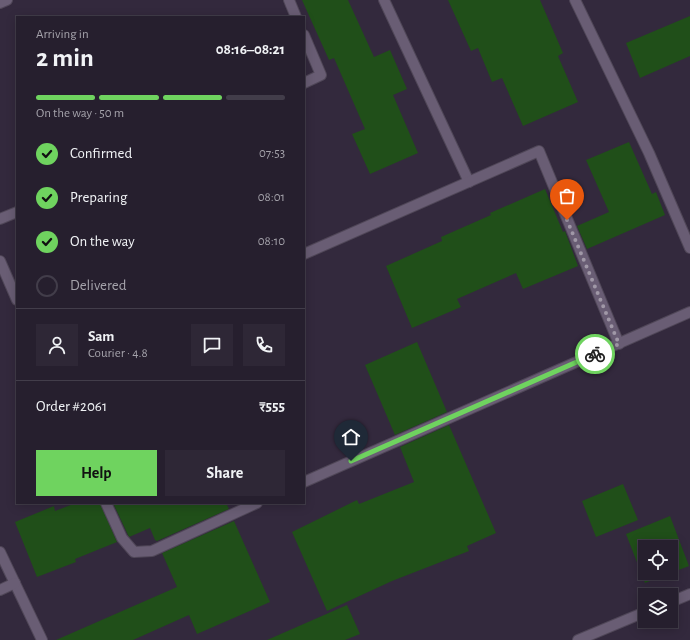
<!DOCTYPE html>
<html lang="en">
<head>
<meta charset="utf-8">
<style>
	:root { --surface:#261f2e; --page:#2e2736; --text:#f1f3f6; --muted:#a4a2aa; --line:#423d4a; --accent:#6fd35f }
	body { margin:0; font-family:"Alegreya Sans",sans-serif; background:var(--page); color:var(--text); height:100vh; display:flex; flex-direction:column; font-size:15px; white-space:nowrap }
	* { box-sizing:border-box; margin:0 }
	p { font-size:13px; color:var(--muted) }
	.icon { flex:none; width:22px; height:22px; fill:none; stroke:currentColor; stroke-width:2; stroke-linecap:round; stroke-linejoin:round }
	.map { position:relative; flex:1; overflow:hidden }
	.drawer { position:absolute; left:16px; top:16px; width:289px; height:488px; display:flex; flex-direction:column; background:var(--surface); border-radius:0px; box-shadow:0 2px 10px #0003,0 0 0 1px var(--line) }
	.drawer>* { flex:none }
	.controls { position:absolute; left:638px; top:540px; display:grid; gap:8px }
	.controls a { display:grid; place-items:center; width:40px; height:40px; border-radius:0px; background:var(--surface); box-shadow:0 2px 10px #0003,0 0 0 1px var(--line); font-size:20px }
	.pin { position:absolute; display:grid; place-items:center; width:34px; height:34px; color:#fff; margin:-41px -17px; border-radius:50% 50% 50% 0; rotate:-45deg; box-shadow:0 0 4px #0007 }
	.pin .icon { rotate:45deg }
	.courier { position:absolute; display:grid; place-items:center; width:40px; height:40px; margin:-20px; border:3px solid #6fd35f; border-radius:50%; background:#fff; color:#222; box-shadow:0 1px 5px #0007 }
	.overview em { font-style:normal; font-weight:700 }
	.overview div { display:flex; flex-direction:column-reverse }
	.overview { display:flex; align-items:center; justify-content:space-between; height:68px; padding:0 20px }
	h1 { font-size:26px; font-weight:700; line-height:30px }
	.bar { display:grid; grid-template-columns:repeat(4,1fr); gap:6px 4px; align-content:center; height:48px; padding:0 20px }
	.bar i { height:5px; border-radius:3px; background:var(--line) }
	.bar .selected { background:var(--accent) }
	.bar p { grid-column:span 4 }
	.line { display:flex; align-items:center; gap:10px; padding:0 20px; border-top:1px solid var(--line) }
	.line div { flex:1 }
	.round { display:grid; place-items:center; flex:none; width:42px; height:42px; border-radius:0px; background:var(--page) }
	ol { padding:0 20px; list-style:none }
	li { display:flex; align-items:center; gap:12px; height:44px }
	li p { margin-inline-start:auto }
	li .icon { padding:4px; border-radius:50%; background:var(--accent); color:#111; stroke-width:4 }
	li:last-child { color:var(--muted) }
	li i { width:22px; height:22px; border:2px solid var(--line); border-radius:50% }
	.action { display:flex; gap:8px; margin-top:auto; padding:8px 20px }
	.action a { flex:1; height:46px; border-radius:0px; background:var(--accent); color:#111; font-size:16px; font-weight:700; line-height:46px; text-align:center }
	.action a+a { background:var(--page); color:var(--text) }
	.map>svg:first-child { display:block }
	.building { fill:#204f19 }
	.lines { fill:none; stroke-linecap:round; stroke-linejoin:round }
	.street-casing { stroke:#504758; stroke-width:12 }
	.street { stroke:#695d74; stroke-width:10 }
	.done { stroke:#a098a7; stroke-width:4; stroke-dasharray:0 7.2 }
	.route { stroke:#6fd35f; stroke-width:5 }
</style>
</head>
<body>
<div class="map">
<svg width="690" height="640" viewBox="0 0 690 640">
	<rect width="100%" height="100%" fill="#33293d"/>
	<!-- building -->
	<g class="building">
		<polygon points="302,0 348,0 374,57 390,50 407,89 393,95 418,153 370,174 352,134 365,129 334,58 329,60"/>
		<polygon points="448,0 540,0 563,53 558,56 578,102 523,126 502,78 492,82 478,48 471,51"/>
		<polygon points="690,16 690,56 640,78 626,43"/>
		<polygon points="629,142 652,194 656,192 665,215 587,249 577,226 609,212 586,160"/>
		<polygon points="545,189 563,232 565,231 578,266 523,289 516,273 457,299 461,307 412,328 386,266 442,241 441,237 491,215 490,213"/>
		<polygon points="417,342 447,412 395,435 365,365"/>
		<polygon points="449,425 496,533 467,546 469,551 392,581 327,611 292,532 357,500 359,504 414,482 400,447"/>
		<polygon points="623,484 638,520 596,537 582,501"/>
		<polygon points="76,503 100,503 117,542 75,559 76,562 37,577 15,522 54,506 55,511"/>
		<polygon points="113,503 226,503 229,509 157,541 155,540 150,528 129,537"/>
		<polygon points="670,516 689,566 671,573 671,547 645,547 645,573 670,573 645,583 626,534"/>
		<polygon points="234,521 270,602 197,634 189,615 133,640 56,640 177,587 162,553"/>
		<polygon points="347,605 360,634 345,640 267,640"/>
	</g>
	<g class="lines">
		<defs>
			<g id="street">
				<polyline points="289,0 296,17"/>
				<polyline points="384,0 469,182"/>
				<polyline points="575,0 649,153 690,248"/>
				<polyline points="0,3 7,0"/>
				<polyline points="304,35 321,75 304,83"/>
				<polyline points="0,219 17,212"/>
				<polyline points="304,254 539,151 619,344"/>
				<polyline points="0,261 17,300"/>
				<polyline points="304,482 690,312"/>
				<polyline points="106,503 122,538 134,552 152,551 257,503"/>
				<polyline points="0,552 42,640"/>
				<polyline points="0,590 15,583"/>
				<polyline points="671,602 690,594"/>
				<polyline points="578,640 645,612"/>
			</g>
		</defs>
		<!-- street casing -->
		<use href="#street" class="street-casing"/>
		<!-- street -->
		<use href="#street" class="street"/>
	</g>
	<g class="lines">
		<!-- done -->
		<polyline class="done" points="567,220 619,344 595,354"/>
		<!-- route -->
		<polyline class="route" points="351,461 595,354"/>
	</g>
</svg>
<div class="controls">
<a><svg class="icon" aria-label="locate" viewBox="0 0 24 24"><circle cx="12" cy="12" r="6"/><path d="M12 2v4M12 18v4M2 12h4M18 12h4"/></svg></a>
<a><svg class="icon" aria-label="layers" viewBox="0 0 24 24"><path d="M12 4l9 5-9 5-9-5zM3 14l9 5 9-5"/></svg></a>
</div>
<div class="pin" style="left:567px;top:220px;background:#ea580c"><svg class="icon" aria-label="bag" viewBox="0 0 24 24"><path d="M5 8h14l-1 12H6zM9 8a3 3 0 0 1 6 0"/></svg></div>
<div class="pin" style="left:351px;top:461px;background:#1f2937"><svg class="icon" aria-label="home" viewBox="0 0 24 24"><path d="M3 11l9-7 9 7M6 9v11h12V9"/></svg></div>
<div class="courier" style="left:595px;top:354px"><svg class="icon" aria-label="bike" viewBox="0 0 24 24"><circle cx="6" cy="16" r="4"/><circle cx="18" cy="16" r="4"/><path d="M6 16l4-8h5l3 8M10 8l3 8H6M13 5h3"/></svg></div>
<section class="drawer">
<div class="overview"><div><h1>2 min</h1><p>Arriving in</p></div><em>08:16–08:21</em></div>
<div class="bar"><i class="selected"></i><i class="selected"></i><i class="selected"></i><i></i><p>On the way · 50 m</p></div>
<ol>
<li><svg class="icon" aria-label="check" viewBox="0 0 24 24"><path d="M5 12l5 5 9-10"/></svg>Confirmed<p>07:53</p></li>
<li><svg class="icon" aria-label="check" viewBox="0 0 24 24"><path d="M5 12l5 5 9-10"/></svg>Preparing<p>08:01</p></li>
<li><svg class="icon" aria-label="check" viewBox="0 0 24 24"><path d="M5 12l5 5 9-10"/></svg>On the way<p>08:10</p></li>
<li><i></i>Delivered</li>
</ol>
<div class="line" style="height:72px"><a class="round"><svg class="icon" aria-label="person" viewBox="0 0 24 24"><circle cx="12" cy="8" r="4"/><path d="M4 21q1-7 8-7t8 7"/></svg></a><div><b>Sam</b><p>Courier · 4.8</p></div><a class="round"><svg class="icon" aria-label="chat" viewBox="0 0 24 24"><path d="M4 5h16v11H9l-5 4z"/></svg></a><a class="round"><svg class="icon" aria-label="phone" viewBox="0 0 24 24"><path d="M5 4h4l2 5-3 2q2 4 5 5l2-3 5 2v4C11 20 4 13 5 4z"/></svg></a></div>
<div class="line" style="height:52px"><div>Order #2061</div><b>₹555</b></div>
<div class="action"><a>Help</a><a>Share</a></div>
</section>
</div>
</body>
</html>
